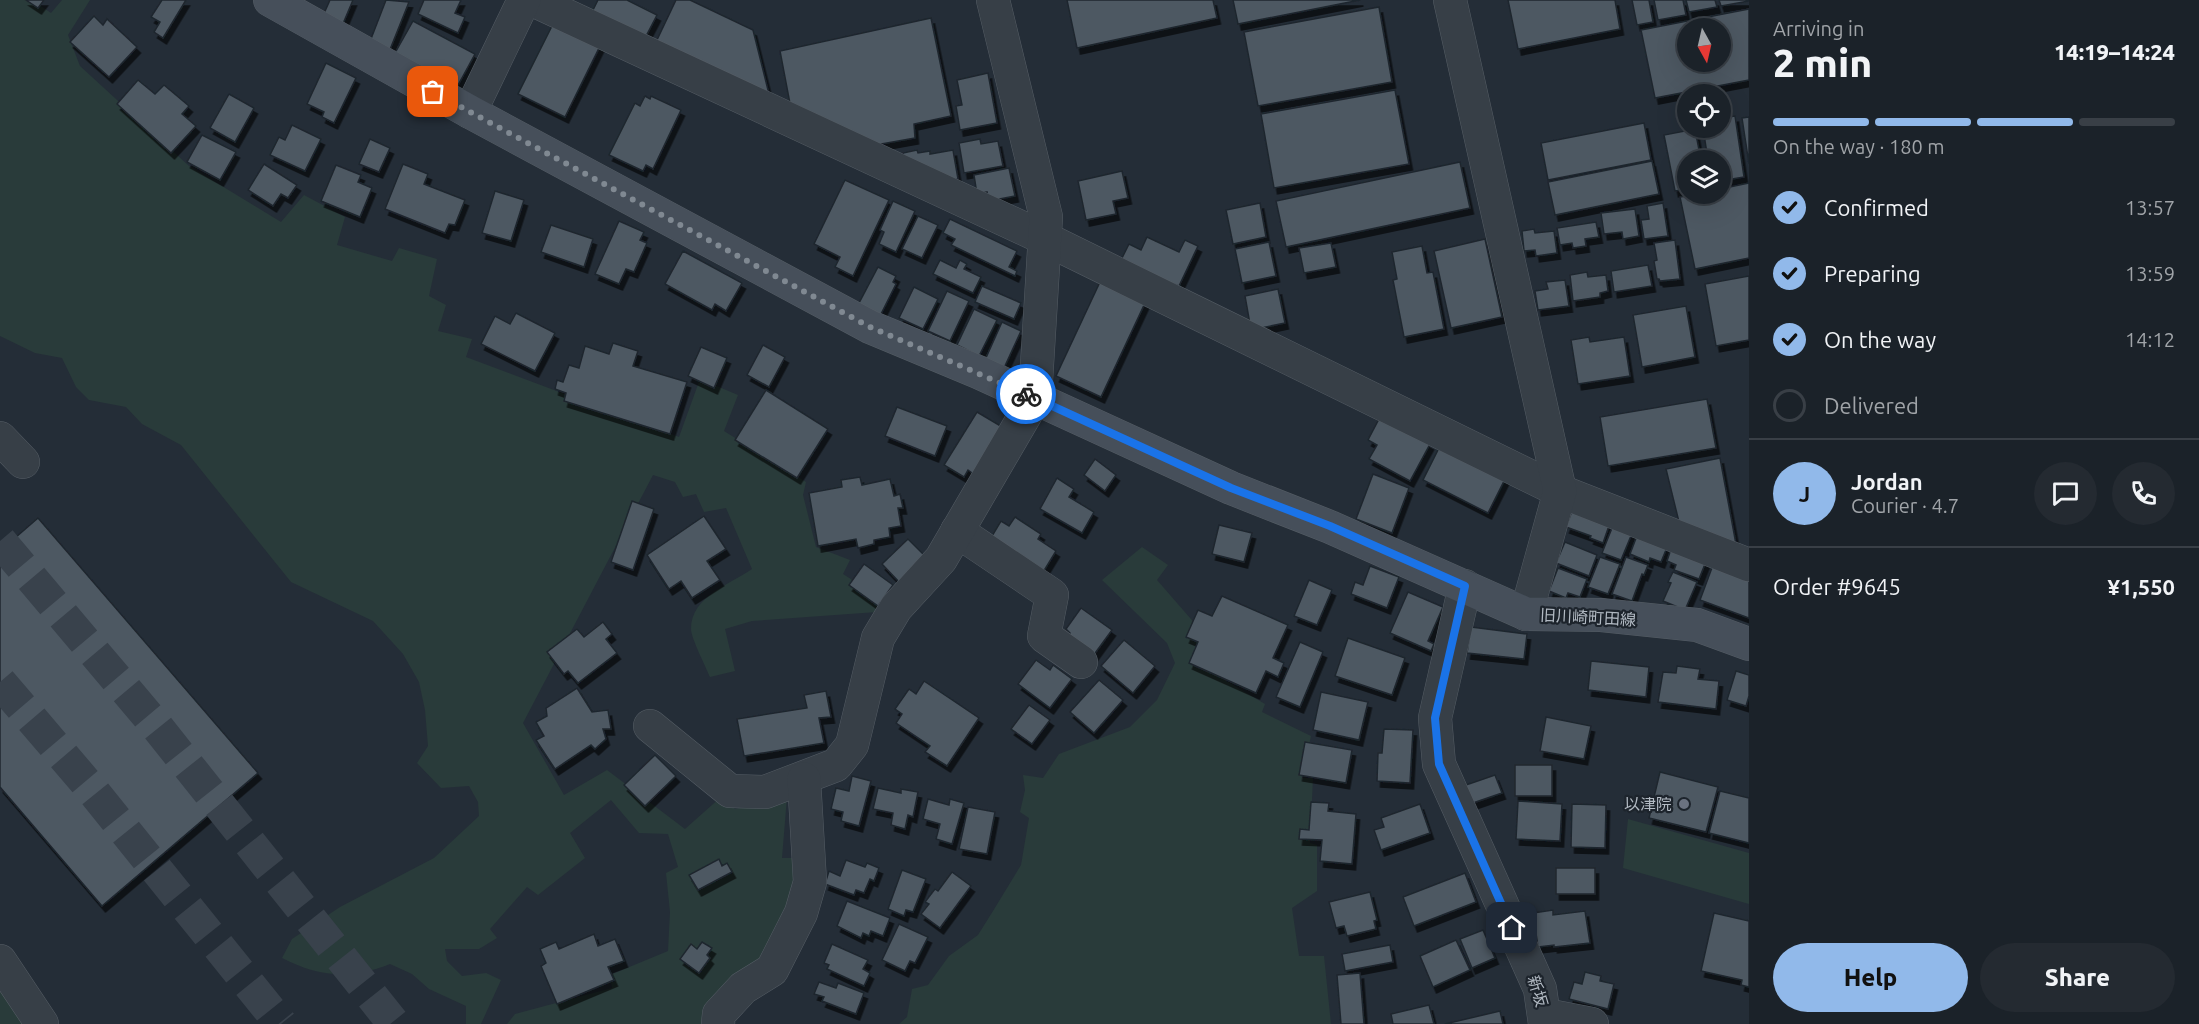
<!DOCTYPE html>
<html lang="en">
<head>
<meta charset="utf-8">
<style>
	:root { --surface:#1b2229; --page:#242a31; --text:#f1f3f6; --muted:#a0a4a8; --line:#393f46; --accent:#91b9ea }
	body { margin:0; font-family:Ubuntu,"Noto Sans JP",sans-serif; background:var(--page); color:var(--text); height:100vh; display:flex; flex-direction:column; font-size:22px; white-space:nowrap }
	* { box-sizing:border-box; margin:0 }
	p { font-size:20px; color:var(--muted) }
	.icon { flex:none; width:33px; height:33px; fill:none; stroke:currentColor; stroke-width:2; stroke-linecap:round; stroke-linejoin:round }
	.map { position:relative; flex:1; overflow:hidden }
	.panel { display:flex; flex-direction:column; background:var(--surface); width:450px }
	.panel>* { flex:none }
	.needle { width:39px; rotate:172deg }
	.buttons { position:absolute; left:1677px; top:18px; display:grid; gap:12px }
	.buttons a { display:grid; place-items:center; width:54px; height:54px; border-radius:50%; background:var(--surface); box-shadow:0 6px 24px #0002,0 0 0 2px var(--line); font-size:30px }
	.pin { position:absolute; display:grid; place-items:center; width:51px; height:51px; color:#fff; margin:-26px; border-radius:12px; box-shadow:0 3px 9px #0006 }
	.courier { position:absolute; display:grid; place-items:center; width:60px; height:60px; margin:-30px; border:4px solid #1a73e8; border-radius:50%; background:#fff; color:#222; box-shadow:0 2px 8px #0007 }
	.overview em { font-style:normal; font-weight:800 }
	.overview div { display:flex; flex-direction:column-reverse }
	.overview { display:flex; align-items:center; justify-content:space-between; height:102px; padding:0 24px }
	h1 { font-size:39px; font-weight:800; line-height:45px }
	.bar { display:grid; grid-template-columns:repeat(4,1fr); gap:9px 6px; align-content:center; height:72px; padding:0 24px }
	.bar i { height:8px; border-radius:4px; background:var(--line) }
	.bar .on { background:var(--accent) }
	.bar p { grid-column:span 4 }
	.line { display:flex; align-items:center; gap:15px; padding:0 24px; border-top:2px solid var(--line) }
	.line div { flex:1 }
	.round { display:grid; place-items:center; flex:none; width:63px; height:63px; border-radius:32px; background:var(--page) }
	ol { padding:0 24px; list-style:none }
	li { display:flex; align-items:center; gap:18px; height:66px }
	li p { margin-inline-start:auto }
	li .icon { padding:6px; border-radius:50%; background:var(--accent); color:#111; stroke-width:4 }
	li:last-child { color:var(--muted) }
	li i { width:33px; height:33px; border:3px solid var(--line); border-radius:50% }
	.action { display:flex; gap:12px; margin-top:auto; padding:12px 24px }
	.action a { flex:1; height:69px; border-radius:36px; background:var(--accent); color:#111; font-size:24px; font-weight:800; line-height:69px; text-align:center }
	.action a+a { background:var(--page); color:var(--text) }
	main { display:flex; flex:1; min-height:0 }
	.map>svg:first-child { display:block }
	.green { fill:#293b3a }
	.building { fill:#4d5862; stroke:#1f262e; stroke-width:1.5; fill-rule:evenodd; filter:url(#shadow) }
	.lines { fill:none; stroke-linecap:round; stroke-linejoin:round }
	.motorway-tunnel { stroke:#39424c; stroke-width:33; stroke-dasharray:33 16; stroke-linecap:butt }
	.minor-casing { stroke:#555d65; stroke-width:34 }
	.tertiary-casing { stroke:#555d65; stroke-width:34 }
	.secondary-casing { stroke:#555d65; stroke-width:34 }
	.minor { stroke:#373f47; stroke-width:33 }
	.tertiary { stroke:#373f47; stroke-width:33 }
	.secondary { stroke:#464f5a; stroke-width:33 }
	.done { stroke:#808992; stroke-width:6; stroke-dasharray:0 10.8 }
	.route { stroke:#1a73e8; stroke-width:8 }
	.worship-dot { fill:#6b7280; stroke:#1d242c; stroke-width:2 }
	.labels { text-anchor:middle; stroke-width:4.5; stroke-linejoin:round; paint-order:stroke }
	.street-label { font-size:16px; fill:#b2bac3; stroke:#1d242c }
	.poi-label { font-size:16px; fill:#b2bac3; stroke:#1d242c; text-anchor:end }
</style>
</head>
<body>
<main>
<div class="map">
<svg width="1749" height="1024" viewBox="0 0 1749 1024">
	<defs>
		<filter id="shadow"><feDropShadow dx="3.5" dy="6" stdDeviation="0" flood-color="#0009"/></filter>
	</defs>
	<rect width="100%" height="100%" fill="#242d37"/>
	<!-- green -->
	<g class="green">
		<path d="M0 0H32L51 13 62 0H90L68 35 80 66 189 166 281 222 304 195 345 217 337 245 392 261 399 248 437 259 429 296 446 305 438 331 472 339 466 357 679 437 700 379 738 395 724 431 806 482 803 495 816 547 850 560 843 574 883 600 877 612 752 621 725 629 735 671 710 677C706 667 691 638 691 629 691 596 731 584 752 569L726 508 704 512 696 494 683 497 675 482 653 475 523 723 564 795 607 770 685 829 721 797 735 809 787 797 782 858H800L775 947 708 1024H507L515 1014 612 988 610 975 668 951 670 912 666 873 678 867 668 834 639 833 611 800 570 833 585 858 538 895 527 887 490 929 497 938 479 949H445L447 961 462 976 486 973 501 980 481 1024H466V1006L429 989 412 974 390 964C351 980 319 977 282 958L292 939 340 907 434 858 479 816 478 802 469 786 441 788 417 763 428 746 425 710 419 682 403 654 373 621 291 582 181 445 142 424 126 407 89 400 76 387 62 358 35 353 0 336Z"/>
		<polygon points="1142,547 1168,565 1157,580 1197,626 1201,648 1193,661 1265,704 1262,712 1311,736 1302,778 1313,778 1310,843 1317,845 1317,891 1292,908 1299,956 1324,956 1331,1024 899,1024 907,1017 912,989 928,985 949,956 978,935 993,911 1021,865 1029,818 1020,812 1025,790 1023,775 1043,778 1059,754 1130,727 1157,700 1175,663 1167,643 1102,580"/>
		<polygon points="1628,819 1749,853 1749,904 1623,868"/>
		<polygon points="0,983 27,1024 0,1024"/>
	</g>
	<!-- building -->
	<g class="building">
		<polygon points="26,0 44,0 38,8"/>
		<polygon points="162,0 186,0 163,38 154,32 160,22 151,17"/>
		<polygon points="330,0 353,0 342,26 322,18"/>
		<polygon points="386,0 409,2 389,52 369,44"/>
		<polygon points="424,0 461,0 455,13 465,17 458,33 418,14"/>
		<polygon points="598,0 627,0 657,15 644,40 591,14"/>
		<polygon points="676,0 690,0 753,30 770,98 656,42"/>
		<polygon points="1067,0 1213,0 1217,18 1077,48"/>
		<polygon points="1233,0 1360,0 1238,24"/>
		<polygon points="1508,0 1615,0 1620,29 1518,49"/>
		<polygon points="1632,0 1649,0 1653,22 1637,25"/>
		<polygon points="1654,0 1683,0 1686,15 1658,20"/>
		<polygon points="1686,0 1715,0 1717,7 1689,12"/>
		<polygon points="1719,0 1749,0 1749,1 1721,6"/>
		<polygon points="1379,7 1392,82 1258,106 1244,32"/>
		<path d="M1749 9V80L1655 98 1641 30ZM1688 28H1720V62H1688Z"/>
		<polygon points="94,16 103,25 107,19 137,47 109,77 70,42"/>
		<polygon points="931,18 951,116 914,124 915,138 870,146 791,109 780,51"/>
		<polygon points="413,21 475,54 457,87 395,53"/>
		<polygon points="553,24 600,46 565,117 518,94"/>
		<polygon points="326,63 356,78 334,123 322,117 324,112 307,104"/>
		<polygon points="988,73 997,123 960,130 956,106 962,105 957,80"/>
		<polygon points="138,80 155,94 164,85 189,106 182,114 196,126 171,153 117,104"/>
		<polygon points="1395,90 1409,164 1274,188 1261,114"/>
		<polygon points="229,94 254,108 235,142 210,128"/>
		<polygon points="645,96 650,99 651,96 681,110 653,169 646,165 643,171 609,155 635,103 640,106"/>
		<polygon points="1735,116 1744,177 1720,181 1720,160 1708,160 1703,128 1720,128 1720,118"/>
		<polygon points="1749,117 1749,164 1742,118"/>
		<polygon points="1644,123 1651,160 1548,180 1541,143"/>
		<polygon points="292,125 321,139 305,171 270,155 279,137 285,140"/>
		<polygon points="1695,129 1701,160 1688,160 1688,189 1675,191 1664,135"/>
		<polygon points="202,135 236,152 220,180 187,162"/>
		<polygon points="370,139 390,148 379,172 359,164"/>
		<polygon points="980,139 981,144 998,141 1003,166 964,173 959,143"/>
		<polygon points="917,150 918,153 930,151 930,154 953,150 958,179 938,183 906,169 903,153"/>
		<polygon points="1652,161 1659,194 1555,215 1548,182"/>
		<polygon points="1460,162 1470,208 1286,247 1276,201"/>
		<polygon points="264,164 297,185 288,198 281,194 273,206 248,190"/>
		<polygon points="403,164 428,174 424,184 465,200 455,225 449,224 445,233 385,209"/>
		<polygon points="336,165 361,175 358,182 372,188 360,217 321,201"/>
		<polygon points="1009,168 1015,196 989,201 987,192 977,194 974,175"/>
		<polygon points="1122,171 1128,198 1113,201 1116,214 1086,220 1078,181"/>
		<polygon points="845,180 889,200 853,276 835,267 840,257 814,244"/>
		<polygon points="1749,183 1749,258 1695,269 1680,197 1698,194 1720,194 1720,189"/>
		<polygon points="495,191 524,200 511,241 482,233"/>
		<polygon points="893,201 915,211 896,252 879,244 884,232 880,230"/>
		<polygon points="1260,203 1266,237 1233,244 1226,210"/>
		<polygon points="1663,203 1668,236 1644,239 1641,220 1649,219 1647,206"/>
		<polygon points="1635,209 1639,236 1623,239 1622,232 1604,234 1601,213"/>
		<polygon points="918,216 938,225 922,258 902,249"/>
		<polygon points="950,219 1017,251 1009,267 1017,271 1015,276 951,245 955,239 943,233"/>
		<polygon points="619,221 644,232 640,240 647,243 634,272 626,269 619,284 595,274"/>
		<polygon points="1596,222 1599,237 1585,239 1586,246 1573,248 1572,243 1560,245 1557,228"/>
		<polygon points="551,225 593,239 584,267 541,252"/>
		<polygon points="1534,229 1535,233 1554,231 1557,253 1536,256 1535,250 1524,251 1522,231"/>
		<polygon points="1147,237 1179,252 1185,240 1198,246 1179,286 1119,264 1129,244 1141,250"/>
		<polygon points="1485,239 1502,317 1451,328 1434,251"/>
		<polygon points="1675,240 1680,279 1660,281 1659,279 1657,279 1654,261 1657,260 1654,243"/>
		<polygon points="1269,242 1276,276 1242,283 1235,249"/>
		<polygon points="1331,243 1336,267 1304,273 1299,248"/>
		<polygon points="1422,246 1427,273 1433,272 1444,329 1404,337 1393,280 1397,279 1392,252"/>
		<polygon points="683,251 742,283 726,311 715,304 712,310 665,284"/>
		<polygon points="940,260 956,268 960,260 967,264 964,269 981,277 973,293 933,274"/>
		<polygon points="1648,265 1652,286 1614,292 1611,271"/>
		<polygon points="878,267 896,276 893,282 896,284 880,316 858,305"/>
		<polygon points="1587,272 1588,277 1606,275 1608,291 1600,293 1600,297 1573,301 1570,275"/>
		<polygon points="1749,276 1749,340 1716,346 1705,284"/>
		<polygon points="1565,280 1569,306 1538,310 1535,291 1548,289 1546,282"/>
		<polygon points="1100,282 1145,303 1101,397 1056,376"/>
		<polygon points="982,286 1021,303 1014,319 975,302"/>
		<polygon points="914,287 938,299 923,329 899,318"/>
		<polygon points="1278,289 1285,323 1251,330 1245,296"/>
		<polygon points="947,291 969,301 950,341 928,331"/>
		<polygon points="1686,306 1695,357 1642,367 1633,315"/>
		<polygon points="974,309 997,320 979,356 957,345"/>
		<polygon points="516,313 555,333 535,371 481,344 495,316 510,324"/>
		<polygon points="1002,322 1021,331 1004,368 985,360"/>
		<polygon points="1589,337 1590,342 1624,337 1630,376 1578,384 1571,340"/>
		<polygon points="613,343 638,351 633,366 687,382 670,434 564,401 566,393 555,389 557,380 563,382 569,365 579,368 585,346 609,354"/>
		<polygon points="763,345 785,357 769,387 747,375"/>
		<polygon points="701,347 727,358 714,388 688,376"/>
		<polygon points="766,390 828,429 797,478 735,440"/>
		<polygon points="1707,399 1716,448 1608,466 1600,417"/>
		<polygon points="897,407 947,426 935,456 885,436"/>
		<polygon points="977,412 1004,428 975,475 968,470 964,477 944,465"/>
		<polygon points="1380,417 1430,444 1410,481 1369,459 1377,445 1368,440"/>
		<polygon points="1443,440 1508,473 1488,513 1423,480"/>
		<polygon points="1720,458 1736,544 1679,522 1666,469"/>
		<polygon points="1095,459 1116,475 1105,491 1084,475"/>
		<polygon points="1373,474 1409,488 1392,533 1356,519"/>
		<polygon points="860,477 862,485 890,479 894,496 900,494 903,508 898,508 901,526 889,528 890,537 874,540 874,544 858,548 856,539 818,546 809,493 842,487 841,480"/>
		<polygon points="1057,478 1074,489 1069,497 1094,512 1082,533 1040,509"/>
		<polygon points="632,501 654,509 633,570 611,562"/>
		<polygon points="1572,511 1611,520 1603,543 1590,538 1591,536 1566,527"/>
		<polygon points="704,516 726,549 707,561 720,580 692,598 681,581 669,589 647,555"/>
		<polygon points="1015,517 1041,534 1038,539 1056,551 1042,574 989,541 1001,521 1009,526"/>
		<polygon points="38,518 258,773 102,906 0,787 0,551"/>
		<polygon points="1614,523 1633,531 1621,560 1602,553"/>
		<polygon points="1219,525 1252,533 1244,562 1212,554"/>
		<polygon points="1638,533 1668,545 1661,562 1650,558 1649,562 1630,554"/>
		<polygon points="908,539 928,559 901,584 882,564"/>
		<polygon points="1565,542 1597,555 1589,576 1556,563"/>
		<polygon points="1672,546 1707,559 1699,579 1674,570 1676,565 1667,561"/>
		<polygon points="1600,557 1620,564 1608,594 1588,587"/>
		<polygon points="1626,557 1648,565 1644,575 1642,574 1632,601 1612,594"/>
		<polygon points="864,564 893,585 878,606 849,585"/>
		<polygon points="1713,565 1749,579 1749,618 1700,600"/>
		<polygon points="1370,566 1399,577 1387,608 1351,594 1355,582 1363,585"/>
		<polygon points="1558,568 1587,579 1580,597 1568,593 1566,598 1549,591"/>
		<polygon points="1673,572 1697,582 1685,610 1663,601 1671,583 1668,582"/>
		<polygon points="1309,580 1332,590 1317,625 1294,616"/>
		<polygon points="1408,592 1443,607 1428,641 1434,644 1431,651 1390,633"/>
		<polygon points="1222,596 1288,625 1273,658 1284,663 1278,677 1266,671 1256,693 1189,663 1198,642 1186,637 1198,610 1212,616"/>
		<polygon points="1081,608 1112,630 1093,656 1063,642 1070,633 1066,629"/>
		<polygon points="603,622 612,634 606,639 617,653 578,683 568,671 564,674 547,652 577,629 584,637"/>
		<polygon points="1471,627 1527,634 1524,659 1467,653"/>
		<polygon points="1348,638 1405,658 1392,695 1335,676"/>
		<polygon points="1124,640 1155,666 1133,693 1101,666"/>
		<polygon points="1300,642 1323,652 1300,707 1276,697"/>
		<polygon points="1036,660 1050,670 1053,665 1072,679 1050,708 1018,684"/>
		<polygon points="1591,661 1649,667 1646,697 1588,690"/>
		<polygon points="1677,666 1700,669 1698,679 1719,681 1716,709 1658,702 1663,672 1676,673"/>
		<polygon points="1736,671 1749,675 1749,696 1746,706 1727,700"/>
		<polygon points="1099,680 1123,700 1094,733 1070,712"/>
		<polygon points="924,681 979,718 947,766 925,752 930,746 896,723 902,714 895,709 909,689 916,694"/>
		<polygon points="577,688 592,712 608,710 611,729 603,729 606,739 595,749 591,745 555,769 536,740 544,736 536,722 547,716 546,708"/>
		<polygon points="826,691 831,717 819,718 824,743 744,756 737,719 807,708 804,695"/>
		<polygon points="1321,692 1368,702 1359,740 1313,730"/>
		<polygon points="1029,705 1050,720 1032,744 1011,729"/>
		<polygon points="1546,717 1591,726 1584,759 1540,751"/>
		<polygon points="1384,729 1413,730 1410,783 1377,781 1378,753 1382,753"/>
		<polygon points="1305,742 1352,750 1346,783 1299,775"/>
		<polygon points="655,755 676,776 645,806 624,785"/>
		<rect x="1515" y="765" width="37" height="31"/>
		<polygon points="1660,772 1718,787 1706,832 1649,818"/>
		<polygon points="1495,775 1502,793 1470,804 1463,786"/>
		<polygon points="852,776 871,781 859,826 841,821 843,812 831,809 836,788 849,791"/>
		<polygon points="878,788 901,793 901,789 918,792 913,817 908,815 905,829 891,825 893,813 873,809"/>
		<polygon points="1720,791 1749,798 1749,843 1709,833"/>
		<polygon points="928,799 949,805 950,799 964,803 952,844 936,839 940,824 923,819"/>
		<polygon points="1518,801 1562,804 1560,841 1516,839"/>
		<polygon points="1311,802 1329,803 1328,811 1356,814 1352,864 1320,861 1322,840 1299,839 1300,829 1309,830"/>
		<polygon points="1420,804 1430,833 1381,850 1374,830 1384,827 1381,818"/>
		<polygon points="1572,804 1606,805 1605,848 1571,847"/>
		<polygon points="968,807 995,812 987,854 959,849"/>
		<polygon points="719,859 722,866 727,863 732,872 698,890 689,875"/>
		<polygon points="846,860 865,867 867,863 879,868 874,881 870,879 864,893 856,890 854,895 825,884 829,871 840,876"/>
		<rect x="1556" y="868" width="39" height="26"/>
		<polygon points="902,870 926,879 913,912 906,910 904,916 888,909"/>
		<polygon points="952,872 971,886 940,928 921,914 929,904 925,902 935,889 938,891"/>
		<polygon points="1465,873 1476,902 1414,926 1403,897"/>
		<polygon points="1370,892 1377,920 1374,921 1376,929 1347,936 1344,926 1336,928 1329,902"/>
		<polygon points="847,901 890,918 883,936 871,931 869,936 863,933 861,938 837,926"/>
		<polygon points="1553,910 1553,915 1585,911 1590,943 1554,947 1554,945 1538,947 1533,913"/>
		<polygon points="1714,913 1749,921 1749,987 1741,985 1742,980 1701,971"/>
		<polygon points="899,924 928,937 915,963 910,961 905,971 882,960"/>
		<polygon points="1483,930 1495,958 1472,968 1460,939"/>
		<polygon points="594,934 598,946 615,939 624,961 608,967 614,980 557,1004 541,966 546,963 540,949 556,942 559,949"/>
		<polygon points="1456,940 1470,970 1433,987 1420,956"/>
		<polygon points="702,942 712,948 707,955 710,958 699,973 680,959 691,944 697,949"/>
		<polygon points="832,944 868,960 863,969 870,973 864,986 827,969 829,965 824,963"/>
		<polygon points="1390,945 1393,962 1345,971 1342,954"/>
		<polygon points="1585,972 1601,976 1600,981 1614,984 1608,1009 1569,999 1574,982 1582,984"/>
		<polygon points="1360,973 1364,1024 1341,1024 1337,975"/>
		<polygon points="819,982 836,988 838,983 864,993 856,1014 822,1001 824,997 814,994"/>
		<polygon points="1429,1005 1434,1024 1393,1024 1391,1014"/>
		<polygon points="1500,1011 1503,1024 1445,1024"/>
	</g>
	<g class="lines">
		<!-- motorway-tunnel -->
		<g class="motorway-tunnel">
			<polyline points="0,541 158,728 394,1024"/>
			<polyline points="0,682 88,785 281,1024"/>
		</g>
		<defs>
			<g id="minor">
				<polyline points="533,0 1046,239 1560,491 1749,565"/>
				<polyline points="1450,0 1560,491 1526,614"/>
				<polyline points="470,112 524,0"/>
				<polyline points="0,438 23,462"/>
				<polyline points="957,531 1052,595 1044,636 1081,662"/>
				<polyline points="1465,586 1435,718 1439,764 1540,989 1545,1024"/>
				<polyline points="650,726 730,791 765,792 836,765 852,745 878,638 896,608 941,559 1035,398 1046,217 993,0"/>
				<polyline points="1545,1015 1592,1024"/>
				<polyline points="718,1024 719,1014 743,988 772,970 801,913 810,882 804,779"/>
			</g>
			<polyline id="tertiary" points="0,961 42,1024"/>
			<polyline id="secondary" points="270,0 470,112 870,327 978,372 1231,488 1330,527 1526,614 1601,615 1697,625 1749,644"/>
		</defs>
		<!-- minor casing -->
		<use href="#minor" class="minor-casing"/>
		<!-- tertiary casing -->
		<use href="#tertiary" class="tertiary-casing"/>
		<!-- secondary casing -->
		<use href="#secondary" class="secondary-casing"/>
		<!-- minor -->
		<use href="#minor" class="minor"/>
		<!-- tertiary -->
		<use href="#tertiary" class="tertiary"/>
		<!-- secondary -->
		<use href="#secondary" class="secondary"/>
	</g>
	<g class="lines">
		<!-- done -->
		<polyline class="done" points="433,92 870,327 1026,394"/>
		<!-- route -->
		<polyline class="route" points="1026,394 1231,488 1330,526 1465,586 1435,718 1439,764 1512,928"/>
	</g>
	<!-- markers -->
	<circle class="worship-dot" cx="1684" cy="804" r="6"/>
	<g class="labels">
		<!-- street labels -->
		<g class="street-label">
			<text transform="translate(1588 617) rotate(3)" y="6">旧川崎町田線</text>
			<text transform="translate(1538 991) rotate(73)" y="6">新坂</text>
		</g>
		<!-- poi labels -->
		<g class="poi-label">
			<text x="1672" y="810">以津院</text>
		</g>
	</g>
</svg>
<div class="buttons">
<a><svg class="needle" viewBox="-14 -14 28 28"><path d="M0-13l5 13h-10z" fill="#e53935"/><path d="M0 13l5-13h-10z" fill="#a0a4a8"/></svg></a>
<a><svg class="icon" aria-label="locate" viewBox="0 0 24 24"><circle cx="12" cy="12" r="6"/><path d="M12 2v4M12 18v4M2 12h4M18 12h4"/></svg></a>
<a><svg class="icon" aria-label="layers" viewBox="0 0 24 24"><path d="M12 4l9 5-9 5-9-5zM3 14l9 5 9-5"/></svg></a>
</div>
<div class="pin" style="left:433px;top:92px;background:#ea580c"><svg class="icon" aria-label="bag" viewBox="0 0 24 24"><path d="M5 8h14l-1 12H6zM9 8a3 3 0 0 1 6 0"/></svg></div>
<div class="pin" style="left:1512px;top:928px;background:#1f2937"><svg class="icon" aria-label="home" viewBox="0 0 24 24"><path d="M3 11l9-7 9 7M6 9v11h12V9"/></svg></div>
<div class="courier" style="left:1026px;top:394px"><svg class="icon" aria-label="bike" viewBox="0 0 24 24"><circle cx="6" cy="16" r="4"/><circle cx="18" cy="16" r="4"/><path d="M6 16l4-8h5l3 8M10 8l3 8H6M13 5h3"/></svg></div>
</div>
<section class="panel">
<div class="overview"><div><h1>2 min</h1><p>Arriving in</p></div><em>14:19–14:24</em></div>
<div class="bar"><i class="on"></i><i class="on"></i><i class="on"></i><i></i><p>On the way · 180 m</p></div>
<ol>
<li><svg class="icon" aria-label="check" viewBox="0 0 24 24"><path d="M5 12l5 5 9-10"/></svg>Confirmed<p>13:57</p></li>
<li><svg class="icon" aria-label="check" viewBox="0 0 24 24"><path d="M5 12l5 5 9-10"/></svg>Preparing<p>13:59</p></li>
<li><svg class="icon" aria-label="check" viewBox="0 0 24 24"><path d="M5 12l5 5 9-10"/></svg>On the way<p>14:12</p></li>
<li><i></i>Delivered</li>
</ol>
<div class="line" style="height:108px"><b class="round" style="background:var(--accent);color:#111">J</b><div><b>Jordan</b><p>Courier · 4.7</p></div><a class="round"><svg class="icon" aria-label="chat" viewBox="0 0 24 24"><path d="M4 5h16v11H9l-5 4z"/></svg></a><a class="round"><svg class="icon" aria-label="phone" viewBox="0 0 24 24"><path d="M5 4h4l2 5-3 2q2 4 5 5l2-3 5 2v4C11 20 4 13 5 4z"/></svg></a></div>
<div class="line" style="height:78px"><div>Order #9645</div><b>¥1,550</b></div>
<div class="action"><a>Help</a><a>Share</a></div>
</section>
</main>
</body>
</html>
